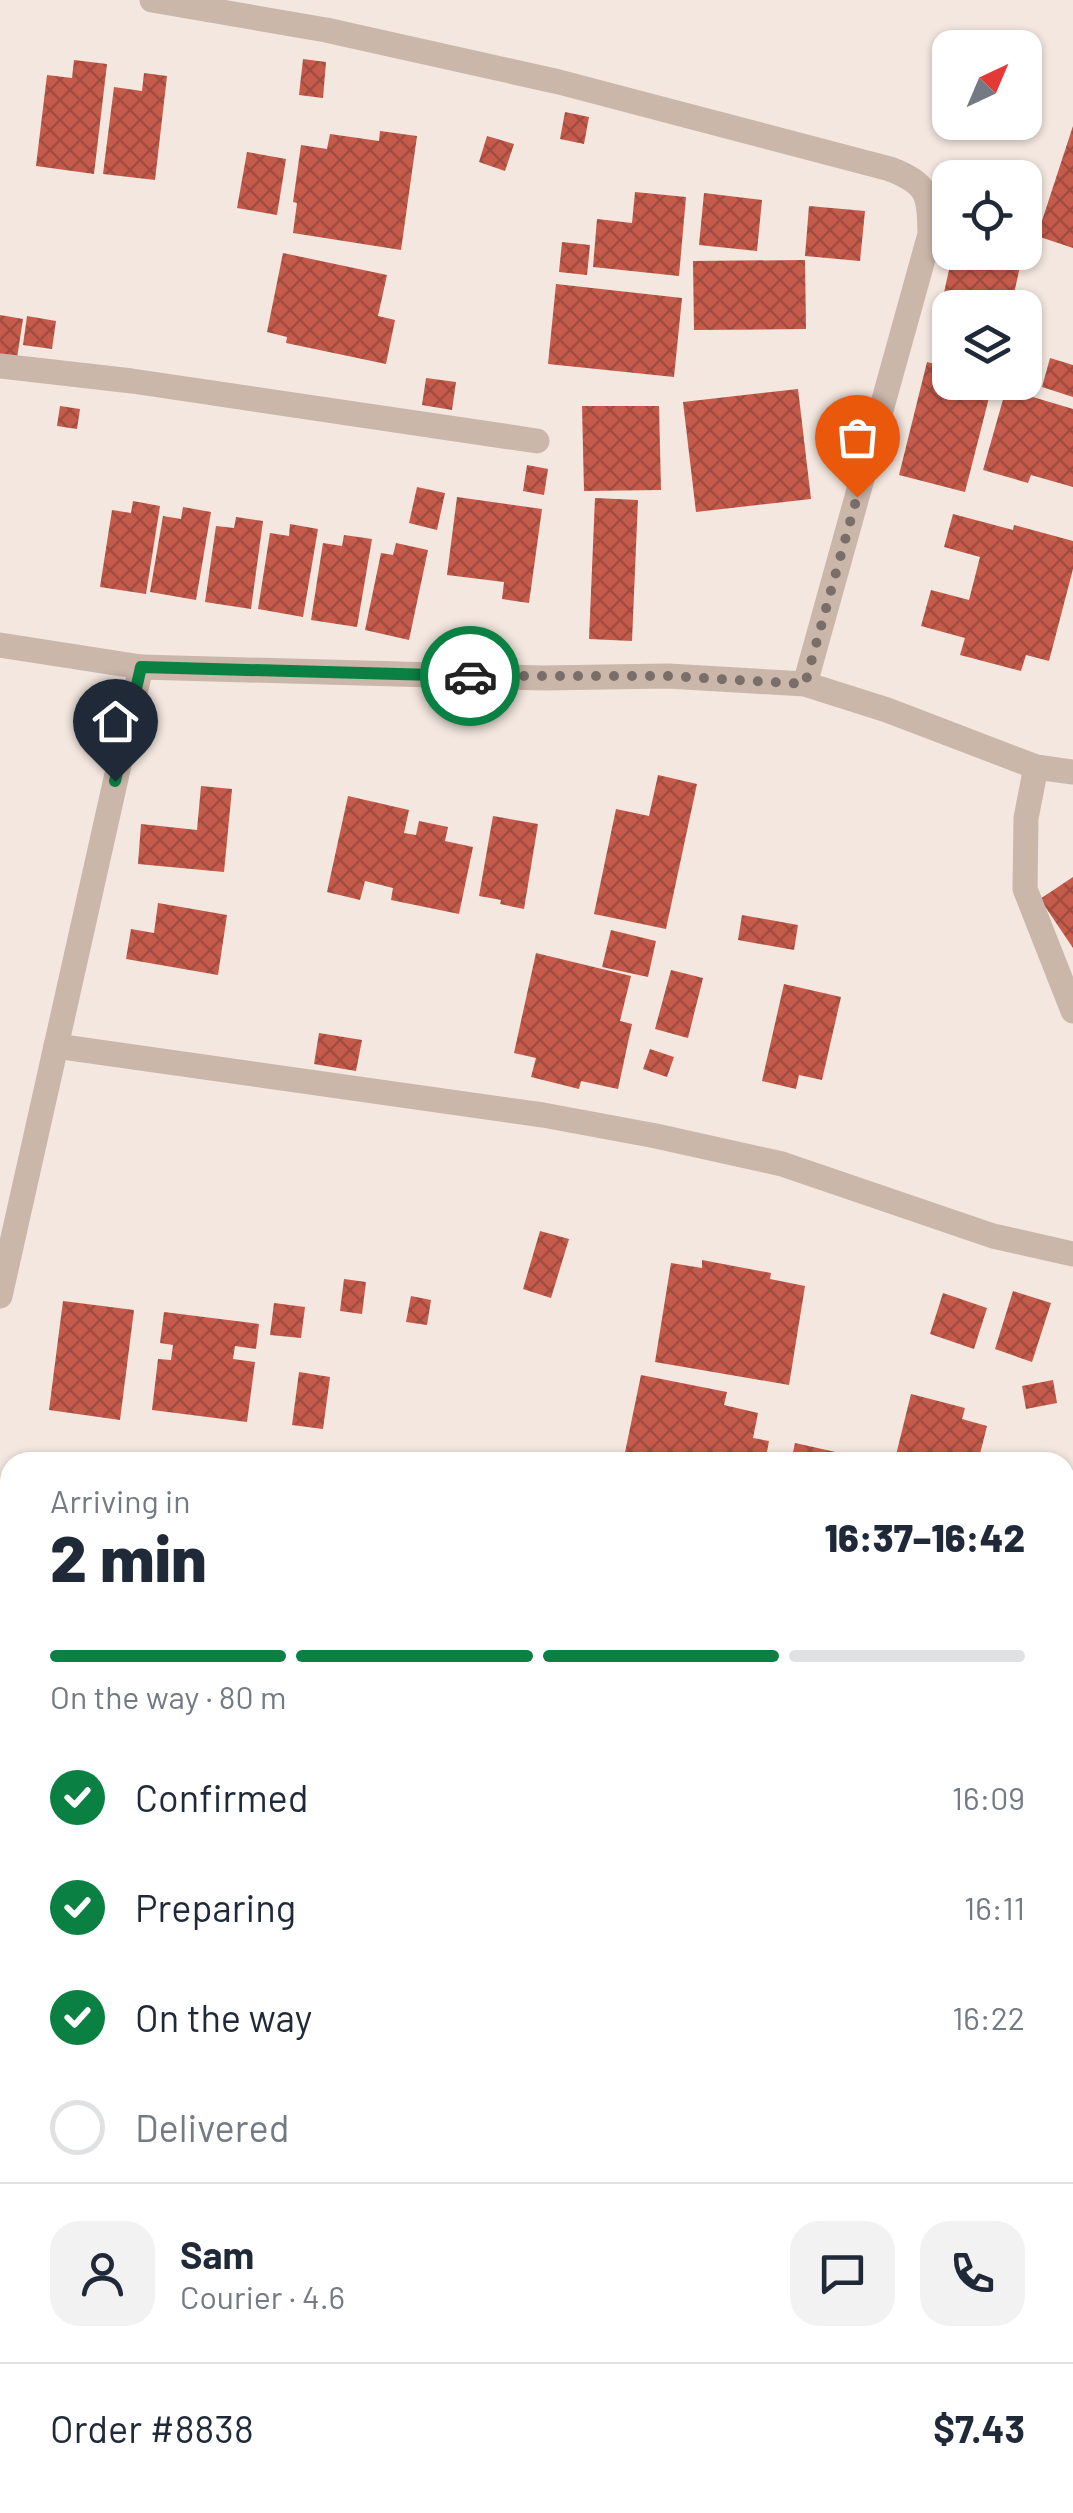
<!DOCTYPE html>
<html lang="en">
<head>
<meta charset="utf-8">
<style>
	:root { --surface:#fff; --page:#f2f2f3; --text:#1f2937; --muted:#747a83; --line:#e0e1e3; --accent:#0b8043 }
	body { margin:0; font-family:Barlow,sans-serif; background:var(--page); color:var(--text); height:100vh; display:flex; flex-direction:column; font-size:38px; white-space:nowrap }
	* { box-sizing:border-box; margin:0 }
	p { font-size:32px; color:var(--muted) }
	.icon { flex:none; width:55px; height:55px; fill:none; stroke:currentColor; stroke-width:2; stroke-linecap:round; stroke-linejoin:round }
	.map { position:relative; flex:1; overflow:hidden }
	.sheet { position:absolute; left:0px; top:1452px; width:1075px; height:1062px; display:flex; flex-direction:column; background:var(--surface); border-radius:30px 30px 0 0; box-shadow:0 2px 8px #0004 }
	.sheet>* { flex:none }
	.needle { width:65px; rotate:44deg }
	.buttons { position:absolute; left:932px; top:30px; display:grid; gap:20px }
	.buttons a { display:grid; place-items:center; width:110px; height:110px; border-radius:20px; background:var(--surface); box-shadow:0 2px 8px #0004; font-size:50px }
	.pin { position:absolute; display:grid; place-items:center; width:85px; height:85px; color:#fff; margin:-102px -42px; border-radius:50% 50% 50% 0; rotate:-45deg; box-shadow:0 0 10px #0007 }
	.pin .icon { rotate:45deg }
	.courier { position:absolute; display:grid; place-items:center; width:100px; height:100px; margin:-50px; border:8px solid #0b8043; border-radius:50%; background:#fff; color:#222; box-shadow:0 2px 12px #0007 }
	.summary em { font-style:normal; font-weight:800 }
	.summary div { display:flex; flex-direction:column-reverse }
	.summary { display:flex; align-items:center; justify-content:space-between; height:170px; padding:0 50px }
	h1 { font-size:65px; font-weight:800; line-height:75px }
	.bar { display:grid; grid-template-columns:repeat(4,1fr); gap:15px 10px; align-content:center; height:120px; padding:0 50px }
	.bar i { height:12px; border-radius:8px; background:var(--line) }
	.bar .active { background:var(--accent) }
	.bar p { grid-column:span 4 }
	.line { display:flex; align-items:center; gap:25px; padding:0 50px; border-top:2px solid var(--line) }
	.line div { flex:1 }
	.round { display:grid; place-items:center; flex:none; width:105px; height:105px; border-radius:30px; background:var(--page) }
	ol { padding:0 50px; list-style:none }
	li { display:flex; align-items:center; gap:30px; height:110px }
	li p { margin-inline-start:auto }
	li .icon { padding:10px; border-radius:50%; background:var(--accent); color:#fff; stroke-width:4 }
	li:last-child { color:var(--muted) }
	li i { width:55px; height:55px; border:5px solid var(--line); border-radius:50% }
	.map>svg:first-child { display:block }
	.building { fill:url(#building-cross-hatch) }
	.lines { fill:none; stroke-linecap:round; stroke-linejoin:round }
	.minor { stroke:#cbb6aa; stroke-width:25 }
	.done { stroke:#7a6e69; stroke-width:10; stroke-dasharray:0 18 }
	.route { stroke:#0b8043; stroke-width:12 }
</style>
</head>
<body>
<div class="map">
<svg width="1073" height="2513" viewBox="0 0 1073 2513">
	<defs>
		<pattern id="building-cross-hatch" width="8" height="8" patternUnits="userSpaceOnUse" patternTransform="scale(2.5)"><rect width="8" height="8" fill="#c55b4b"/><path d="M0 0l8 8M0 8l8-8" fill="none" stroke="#a14c3f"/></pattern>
	</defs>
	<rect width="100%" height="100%" fill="#f3e7df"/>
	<!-- building -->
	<g class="building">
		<polygon points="303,59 326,62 323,98 299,95"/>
		<polygon points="74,60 107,64 94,174 36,166 47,75 72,78"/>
		<polygon points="144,73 167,76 155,180 103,174 114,87 142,91"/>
		<polygon points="565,112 589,117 584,144 560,139"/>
		<polygon points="1073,126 1073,248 1037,236"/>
		<polygon points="380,131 417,136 401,250 293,233 297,203 293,202 301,145 327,149 330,134 379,141"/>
		<polygon points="487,136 514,144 505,171 479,162"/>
		<polygon points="247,152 286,159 277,215 237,208"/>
		<polygon points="635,192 686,197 679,276 593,267 597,219 632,223"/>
		<polygon points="704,193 762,200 757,251 699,245"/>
		<polygon points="809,206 865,211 860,261 805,256"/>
		<polygon points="562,242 590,245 587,275 559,272"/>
		<polygon points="953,252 1023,252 1011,308 963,308 960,307 961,302 943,297"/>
		<polygon points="283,253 387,275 378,316 395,320 386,364 286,343 287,337 267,332"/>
		<polygon points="805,260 806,329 694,330 693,261"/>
		<polygon points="556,284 682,298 674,377 548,364"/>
		<polygon points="0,315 23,319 17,358 0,355"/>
		<polygon points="27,316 56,321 52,349 23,345"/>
		<polygon points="1050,358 1073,365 1073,397 1042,387"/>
		<polygon points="927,362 950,368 950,382 993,382 965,492 899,475"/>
		<polygon points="426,378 456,382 452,410 422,405"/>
		<polygon points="798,389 811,499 696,512 683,402"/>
		<polygon points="1006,389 1073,409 1073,487 1031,475 1028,483 983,470"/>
		<polygon points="60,406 80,409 77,429 57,426"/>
		<polygon points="582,406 659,406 661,490 584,491"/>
		<polygon points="527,465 548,469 544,495 523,491"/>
		<polygon points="417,487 445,493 437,530 409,523"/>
		<polygon points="457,497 542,509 529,603 502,599 504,582 447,575"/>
		<polygon points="595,498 638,500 632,641 589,639"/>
		<polygon points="133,501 160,506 146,594 100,587 112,510 131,513"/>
		<polygon points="183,507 211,512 196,600 150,592 163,516 181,519"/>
		<polygon points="953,514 1013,530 1014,525 1073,541 1073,569 1049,661 1026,655 1021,671 960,655 965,638 921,626 931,590 969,600 980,557 944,547"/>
		<polygon points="236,517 263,521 251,609 205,602 216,526 234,528"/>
		<polygon points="290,524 318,529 303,617 258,609 270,533 289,536"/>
		<polygon points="344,535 372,539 357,627 311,620 323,543 342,546"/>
		<polygon points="396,543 428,550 409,640 365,630 381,553 393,555"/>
		<polygon points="658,775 697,784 666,929 594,914 616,809 649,816"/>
		<polygon points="201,786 232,789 224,872 138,864 141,824 197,830"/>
		<polygon points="348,796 409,810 404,833 416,835 419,821 448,827 445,841 473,847 459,914 391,900 393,888 365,881 360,900 327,892"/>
		<polygon points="493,816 538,824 524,909 500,904 501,900 479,896"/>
		<polygon points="1073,877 1073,948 1040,899"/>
		<polygon points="158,903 227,915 218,975 126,959 131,929 154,933"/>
		<polygon points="742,915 798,925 794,950 738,940"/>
		<polygon points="611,930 656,941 648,977 602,967"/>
		<polygon points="536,953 631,976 620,1021 632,1024 618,1089 581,1081 579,1089 531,1077 536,1058 514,1053"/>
		<polygon points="671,970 703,978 688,1038 655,1029"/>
		<polygon points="784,984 841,997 822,1080 799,1075 796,1089 762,1081"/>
		<polygon points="319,1033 362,1040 356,1071 314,1064"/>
		<polygon points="650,1049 674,1057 667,1077 643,1069"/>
		<polygon points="540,1231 569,1239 551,1298 523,1289"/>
		<polygon points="702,1260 771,1273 770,1279 805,1286 789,1385 655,1362 671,1263 702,1268"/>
		<polygon points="344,1279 366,1282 362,1314 340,1311"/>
		<polygon points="1013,1291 1051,1303 1032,1362 995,1349"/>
		<polygon points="943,1293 987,1308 974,1349 930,1334"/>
		<polygon points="411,1296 431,1300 427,1325 406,1322"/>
		<polygon points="63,1301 134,1310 120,1420 49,1410"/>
		<polygon points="274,1303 305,1307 301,1338 270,1335"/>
		<polygon points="164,1312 259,1324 256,1349 235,1346 233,1359 255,1362 247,1422 152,1410 158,1359 171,1360 173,1345 160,1343"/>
		<polygon points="299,1372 330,1377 323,1429 292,1425"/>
		<polygon points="641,1375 727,1392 724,1405 758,1413 753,1438 769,1441 765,1462 623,1462"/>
		<polygon points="1053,1380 1057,1403 1026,1409 1022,1386"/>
		<polygon points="911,1394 965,1408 962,1419 987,1426 978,1462 926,1462 896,1455"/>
		<polygon points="795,1443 876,1461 876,1462 791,1462"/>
		<polygon points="0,1686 10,1687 10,1757 0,1755"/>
		<polygon points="1065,1870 1073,1876 1073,1948 1065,1942"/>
		<polygon points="0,1993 10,1993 10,2085 0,2084"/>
		<polygon points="0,2165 10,2166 10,2215 0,2214"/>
		<polygon points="1073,2373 1073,2432 1065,2425 1065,2383"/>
		<polygon points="1065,2460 1073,2468 1073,2506 1066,2513 1013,2513 1004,2505 1065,2505"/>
		<polygon points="175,2505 214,2505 214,2506 177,2513"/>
		<polygon points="535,2505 559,2505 568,2513 528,2513"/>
		<polygon points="916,2505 962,2505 955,2513 925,2513"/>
	</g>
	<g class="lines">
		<!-- minor -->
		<g class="minor">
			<path d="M152 0 326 30 559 82 890 169C929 184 929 195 930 234L805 684"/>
			<polyline points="0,366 132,381 537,441"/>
			<polyline points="0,645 141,667 542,678 668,676 805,684 887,710 1036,767 1073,772"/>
			<polyline points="1036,767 1026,818 1025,889 1073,1011"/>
			<polyline points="56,1046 543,1115 656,1136 782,1164 993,1236 1073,1254"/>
			<polyline points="0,1296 141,667"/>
			<polyline points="0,1527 10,1527"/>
			<polyline points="1065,2135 1073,2142"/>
			<polyline points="0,2322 10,2335"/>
			<polyline points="142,2505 148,2513"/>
			<polyline points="289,2505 294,2513"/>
			<polyline points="857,2505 866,2513"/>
			<polyline points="398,2513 412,2505"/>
		</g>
	</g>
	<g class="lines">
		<!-- done -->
		<polyline class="done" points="470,676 668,676 805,684 857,497"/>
		<!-- route -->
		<polyline class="route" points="115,781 141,667 470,676"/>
	</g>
</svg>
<div class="buttons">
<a><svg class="needle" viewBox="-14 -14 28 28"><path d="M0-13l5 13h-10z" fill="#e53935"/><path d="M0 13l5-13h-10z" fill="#747a83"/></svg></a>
<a><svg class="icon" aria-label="locate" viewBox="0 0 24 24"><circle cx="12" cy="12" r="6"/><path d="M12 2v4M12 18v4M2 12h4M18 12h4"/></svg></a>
<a><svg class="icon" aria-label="layers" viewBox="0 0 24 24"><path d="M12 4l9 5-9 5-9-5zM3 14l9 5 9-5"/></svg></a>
</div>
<div class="pin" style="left:857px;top:497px;background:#ea580c"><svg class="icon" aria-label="bag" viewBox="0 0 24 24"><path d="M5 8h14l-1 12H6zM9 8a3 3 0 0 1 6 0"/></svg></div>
<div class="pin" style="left:115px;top:781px;background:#1f2937"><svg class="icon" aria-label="home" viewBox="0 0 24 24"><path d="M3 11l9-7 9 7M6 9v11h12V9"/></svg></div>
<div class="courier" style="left:470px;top:676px"><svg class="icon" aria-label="car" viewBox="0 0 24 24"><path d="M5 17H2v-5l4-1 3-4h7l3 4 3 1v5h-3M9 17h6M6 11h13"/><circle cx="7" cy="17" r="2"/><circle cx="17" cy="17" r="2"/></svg></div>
<section class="sheet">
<div class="summary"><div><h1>2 min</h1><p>Arriving in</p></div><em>16:37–16:42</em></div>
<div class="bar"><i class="active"></i><i class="active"></i><i class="active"></i><i></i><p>On the way · 80 m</p></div>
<ol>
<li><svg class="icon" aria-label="check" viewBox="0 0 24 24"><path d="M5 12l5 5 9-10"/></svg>Confirmed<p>16:09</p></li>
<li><svg class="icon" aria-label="check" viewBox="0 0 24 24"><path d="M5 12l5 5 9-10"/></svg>Preparing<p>16:11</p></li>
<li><svg class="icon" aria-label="check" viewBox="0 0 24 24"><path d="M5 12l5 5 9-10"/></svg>On the way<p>16:22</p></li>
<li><i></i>Delivered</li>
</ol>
<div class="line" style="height:180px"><a class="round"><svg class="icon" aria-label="person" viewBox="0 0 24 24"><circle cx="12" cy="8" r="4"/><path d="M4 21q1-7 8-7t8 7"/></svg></a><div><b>Sam</b><p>Courier · 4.6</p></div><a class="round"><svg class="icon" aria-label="chat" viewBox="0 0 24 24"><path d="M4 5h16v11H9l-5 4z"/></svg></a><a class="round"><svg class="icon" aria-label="phone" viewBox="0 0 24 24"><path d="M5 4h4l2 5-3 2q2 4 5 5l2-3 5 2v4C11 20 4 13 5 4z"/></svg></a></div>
<div class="line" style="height:130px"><div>Order #8838</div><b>$7.43</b></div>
</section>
</div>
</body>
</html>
